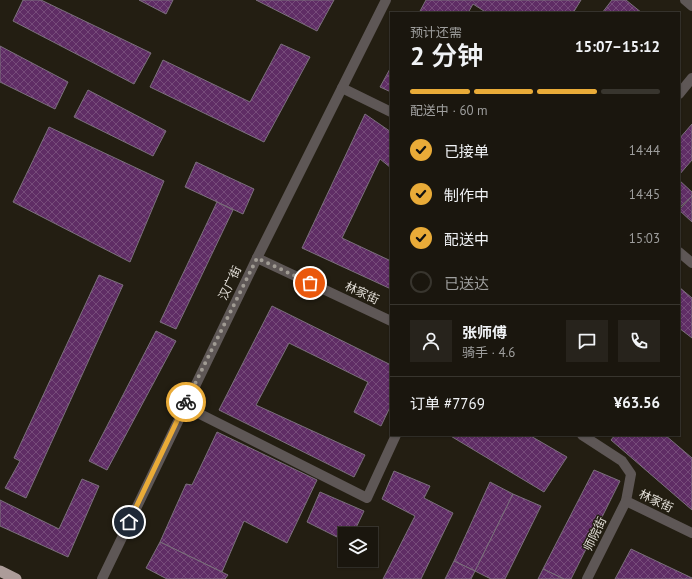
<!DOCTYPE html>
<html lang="zh">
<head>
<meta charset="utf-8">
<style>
	:root { --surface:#1a160e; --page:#27231c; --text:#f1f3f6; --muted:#9f9f9e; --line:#38352e; --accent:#e9ab38 }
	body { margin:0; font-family:"PT Sans","Noto Sans SC",sans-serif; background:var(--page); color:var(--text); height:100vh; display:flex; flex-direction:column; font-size:15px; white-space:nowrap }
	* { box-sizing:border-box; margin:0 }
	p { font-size:13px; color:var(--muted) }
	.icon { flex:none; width:22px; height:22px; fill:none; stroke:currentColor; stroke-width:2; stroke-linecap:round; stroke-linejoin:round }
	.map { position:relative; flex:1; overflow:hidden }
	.side { position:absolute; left:390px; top:12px; width:290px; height:424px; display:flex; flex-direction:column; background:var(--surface); border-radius:0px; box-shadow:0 1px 3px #0004,0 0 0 1px var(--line) }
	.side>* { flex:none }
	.tools { position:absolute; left:338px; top:527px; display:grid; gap:8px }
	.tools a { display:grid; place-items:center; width:40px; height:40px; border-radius:0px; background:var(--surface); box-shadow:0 1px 3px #0004,0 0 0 1px var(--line); font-size:20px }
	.pin { position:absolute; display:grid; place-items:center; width:34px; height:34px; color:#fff; margin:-17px; border:2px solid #fff; border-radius:50%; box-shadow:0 1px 4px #0007 }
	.courier { position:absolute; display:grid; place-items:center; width:40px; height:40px; margin:-20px; border:3px solid #e9ab38; border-radius:50%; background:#fff; color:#222; box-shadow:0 1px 5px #0007 }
	.summary em { font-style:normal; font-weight:600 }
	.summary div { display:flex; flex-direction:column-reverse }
	.summary { display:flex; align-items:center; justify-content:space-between; height:68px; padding:0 20px }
	h1 { font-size:26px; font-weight:600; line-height:30px }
	.bar { display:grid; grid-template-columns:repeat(4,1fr); gap:6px 4px; align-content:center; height:48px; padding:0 20px }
	.bar i { height:5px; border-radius:3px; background:var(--line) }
	.bar .active { background:var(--accent) }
	.bar p { grid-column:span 4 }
	.line { display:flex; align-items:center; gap:10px; padding:0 20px; border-top:1px solid var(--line) }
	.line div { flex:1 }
	.round { display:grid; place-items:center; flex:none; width:42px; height:42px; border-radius:0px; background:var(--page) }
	ol { padding:0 20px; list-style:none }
	li { display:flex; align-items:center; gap:12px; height:44px }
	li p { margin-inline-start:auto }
	li .icon { padding:4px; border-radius:50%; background:var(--accent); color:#111; stroke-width:4 }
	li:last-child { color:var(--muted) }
	li i { width:22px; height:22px; border:2px solid var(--line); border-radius:50% }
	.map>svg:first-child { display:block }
	.building { fill:url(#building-cross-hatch); stroke:#7b707c }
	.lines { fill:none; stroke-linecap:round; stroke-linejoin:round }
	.minor { stroke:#5e5756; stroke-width:10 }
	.tertiary { stroke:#5e5756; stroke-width:10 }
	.trunk { stroke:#ac9c99; stroke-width:11 }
	.done { stroke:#a09b93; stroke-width:4; stroke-dasharray:0 7.2 }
	.route { stroke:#e9ab38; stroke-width:5 }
	.labels { text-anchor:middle; stroke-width:3; stroke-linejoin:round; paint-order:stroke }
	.street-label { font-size:12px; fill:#e3dfd8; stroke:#231e12 }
</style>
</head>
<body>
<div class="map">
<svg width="692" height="579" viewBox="0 0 692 579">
	<defs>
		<pattern id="building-cross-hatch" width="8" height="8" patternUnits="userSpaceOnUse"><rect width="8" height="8" fill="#5f2d65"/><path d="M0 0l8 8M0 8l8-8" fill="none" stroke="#764b7a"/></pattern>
	</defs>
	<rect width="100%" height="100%" fill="#231e12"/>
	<!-- building -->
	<g class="building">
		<polygon points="23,0 41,0 151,53 134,84 13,21"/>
		<polygon points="139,0 173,0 166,14"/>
		<polygon points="256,0 334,0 317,31"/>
		<polygon points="426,0 581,0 573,13 487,13 473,4 468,13 419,13"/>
		<polygon points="612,0 626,0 642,13 602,13"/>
		<polygon points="281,44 310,57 264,142 150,87 163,60 250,102"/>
		<polygon points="0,46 68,82 55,109 0,82"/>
		<polygon points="391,67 391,92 380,87"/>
		<polygon points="88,90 166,131 153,156 74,117"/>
		<polygon points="365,114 391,132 391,168 380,159 342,238 391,261 391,289 302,248"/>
		<polygon points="692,124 692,160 679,175 679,139"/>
		<polygon points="49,127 164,181 130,262 13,202"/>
		<polygon points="196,162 254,189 243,214 185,187"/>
		<polygon points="679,180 692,192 692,196 679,208"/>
		<polygon points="692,196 692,222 679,210"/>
		<polygon points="217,202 233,210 176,329 160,322"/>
		<polygon points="99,275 123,285 26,498 5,488 20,461 14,458"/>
		<polygon points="679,287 692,298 692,338 679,328"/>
		<polygon points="272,306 391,365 391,405 381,426 354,412 368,382 289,343 256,405 365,455 354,477 219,410"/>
		<polygon points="156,331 176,341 107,470 89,461"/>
		<polygon points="217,432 317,480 287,543 244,521 222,572 160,542 186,484 192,485"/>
		<polygon points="449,435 529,435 567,457 544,492"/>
		<polygon points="615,435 665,435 692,458 692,510 611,440"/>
		<polygon points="594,470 620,481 571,579 564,579 543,569"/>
		<polygon points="394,471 430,486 424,498 453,513 421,579 383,579 415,516 382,499"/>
		<polygon points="82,479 99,486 68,557 0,526 0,500 59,529"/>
		<polygon points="490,482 513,494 475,571 454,561"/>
		<polygon points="320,492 364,511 353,534 345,534 345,541 307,522"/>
		<polygon points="513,494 541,506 505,579 491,579 475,571"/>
		<polygon points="160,542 228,575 225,579 167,579 146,568"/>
		<polygon points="631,549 692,578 692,579 615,579"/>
		<polygon points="454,561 475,571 471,579 445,579"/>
		<polygon points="543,569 564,579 538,579"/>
	</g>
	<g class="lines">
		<!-- minor -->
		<g class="minor">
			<polyline points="342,88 391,112"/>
			<polyline points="257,258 391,321"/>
			<polyline points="184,406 367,498 396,435"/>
			<polyline points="582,435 622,461 631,474 626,501 692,533"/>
			<polyline points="587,579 626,501"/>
		</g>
		<!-- tertiary -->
		<g class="tertiary">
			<polyline points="685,0 692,6"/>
			<polyline points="679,94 692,78"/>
			<polyline points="679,252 692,263"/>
			<polyline points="102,579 257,258 386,0"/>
		</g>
		<!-- trunk -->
		<polyline class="trunk" points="0,571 16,579"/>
	</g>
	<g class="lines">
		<!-- done -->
		<polyline class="done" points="186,402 257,258 310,283"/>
		<!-- route -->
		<polyline class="route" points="129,522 186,402"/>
	</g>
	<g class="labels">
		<!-- street labels -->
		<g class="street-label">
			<text transform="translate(230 283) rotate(-64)" y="4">汉广街</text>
			<text transform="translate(362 293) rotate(25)" y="4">林家街</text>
			<text transform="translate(656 501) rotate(26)" y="4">林家街</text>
			<text transform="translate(595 534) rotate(-64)" y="4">师院街</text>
		</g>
	</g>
</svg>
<div class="tools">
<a><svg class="icon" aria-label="layers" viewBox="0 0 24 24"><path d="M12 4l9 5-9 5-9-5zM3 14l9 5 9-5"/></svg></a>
</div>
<div class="pin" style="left:310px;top:283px;background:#ea580c"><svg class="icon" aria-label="bag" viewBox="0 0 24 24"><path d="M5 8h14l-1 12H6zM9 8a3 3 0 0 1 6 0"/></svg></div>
<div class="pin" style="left:129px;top:522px;background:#1f2937"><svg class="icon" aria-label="home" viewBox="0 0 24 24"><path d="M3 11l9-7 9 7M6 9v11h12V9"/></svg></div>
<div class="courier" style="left:186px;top:402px"><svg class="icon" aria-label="bike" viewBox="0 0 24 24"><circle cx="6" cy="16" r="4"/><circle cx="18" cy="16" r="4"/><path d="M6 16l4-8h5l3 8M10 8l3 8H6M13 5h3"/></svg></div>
<section class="side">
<div class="summary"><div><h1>2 分钟</h1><p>预计还需</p></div><em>15:07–15:12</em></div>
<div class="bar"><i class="active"></i><i class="active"></i><i class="active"></i><i></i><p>配送中 · 60 m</p></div>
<ol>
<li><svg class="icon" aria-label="check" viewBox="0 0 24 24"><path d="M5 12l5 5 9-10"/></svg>已接单<p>14:44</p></li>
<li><svg class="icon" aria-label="check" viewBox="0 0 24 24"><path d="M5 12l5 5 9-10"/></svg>制作中<p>14:45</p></li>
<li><svg class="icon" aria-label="check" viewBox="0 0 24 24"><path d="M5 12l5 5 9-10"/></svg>配送中<p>15:03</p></li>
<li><i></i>已送达</li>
</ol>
<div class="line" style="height:72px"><a class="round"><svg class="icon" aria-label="person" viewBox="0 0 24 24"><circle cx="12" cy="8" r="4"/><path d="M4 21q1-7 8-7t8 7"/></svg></a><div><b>张师傅</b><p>骑手 · 4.6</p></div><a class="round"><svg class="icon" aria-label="chat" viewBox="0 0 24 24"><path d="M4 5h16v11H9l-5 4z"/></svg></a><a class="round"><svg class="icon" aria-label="phone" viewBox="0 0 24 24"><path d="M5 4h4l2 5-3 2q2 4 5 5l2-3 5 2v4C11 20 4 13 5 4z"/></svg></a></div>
<div class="line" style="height:52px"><div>订单 #7769</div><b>¥63.56</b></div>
</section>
</div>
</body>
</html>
